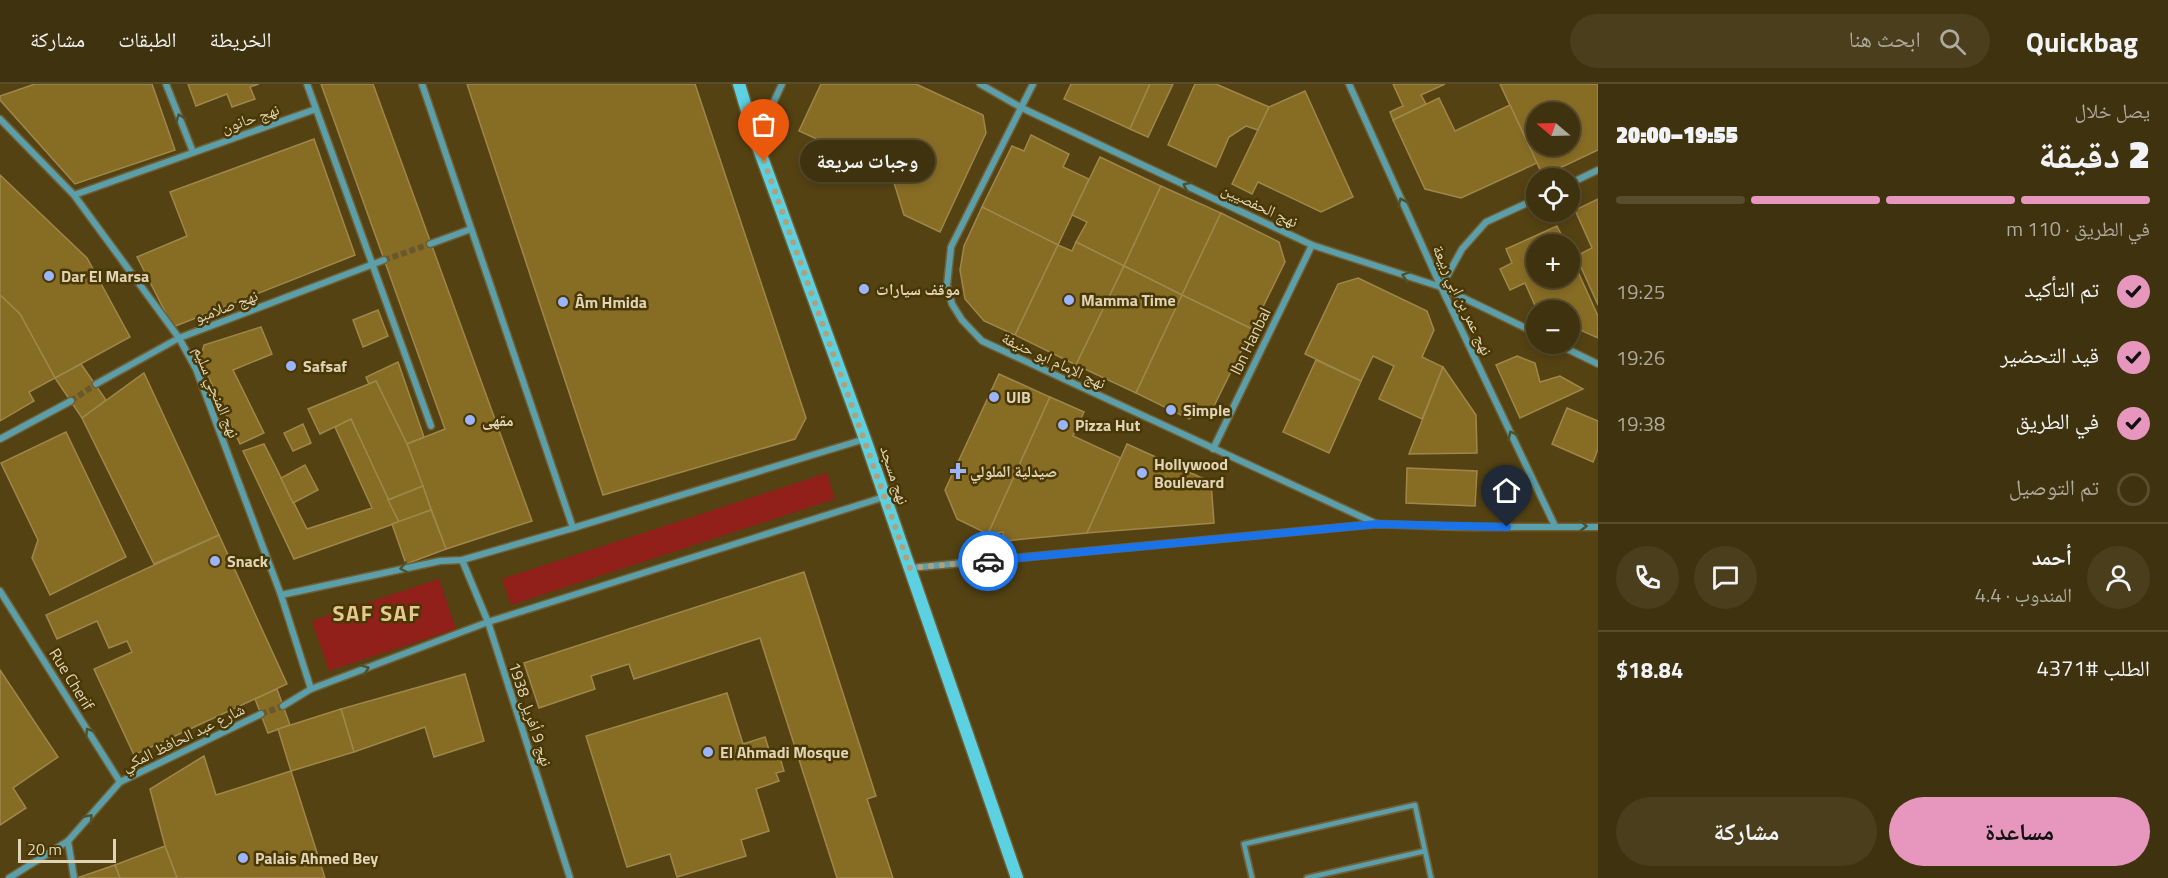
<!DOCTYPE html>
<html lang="ar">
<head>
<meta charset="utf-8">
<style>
	:root { --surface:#3f320e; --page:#4a3e1c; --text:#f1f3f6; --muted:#adaa9e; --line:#584d2e; --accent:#e797bd }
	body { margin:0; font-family:"Titillium Web","Noto Naskh Arabic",sans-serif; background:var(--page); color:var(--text); direction:rtl; height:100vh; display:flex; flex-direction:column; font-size:22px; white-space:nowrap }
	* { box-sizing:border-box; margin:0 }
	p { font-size:20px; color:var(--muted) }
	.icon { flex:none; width:33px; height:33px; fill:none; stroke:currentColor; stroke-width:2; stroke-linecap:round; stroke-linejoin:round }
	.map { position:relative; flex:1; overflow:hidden; direction:ltr }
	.drawer { display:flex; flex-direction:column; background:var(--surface); width:570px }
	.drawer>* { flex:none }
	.needle { width:39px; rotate:289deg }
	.buttons { position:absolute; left:1526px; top:18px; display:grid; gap:12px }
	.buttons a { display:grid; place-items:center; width:54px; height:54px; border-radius:50%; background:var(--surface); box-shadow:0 3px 9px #0003,0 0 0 2px var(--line); font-size:30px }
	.scale { position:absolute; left:18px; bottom:15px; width:98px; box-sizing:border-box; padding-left:6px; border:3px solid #e0d4b6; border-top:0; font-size:16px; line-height:21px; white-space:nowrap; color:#e0d4b6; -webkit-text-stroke:4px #493805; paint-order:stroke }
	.pin { position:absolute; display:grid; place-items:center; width:51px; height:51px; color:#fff; margin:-62px -26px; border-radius:50% 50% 50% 0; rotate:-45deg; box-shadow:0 0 6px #0007 }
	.pin .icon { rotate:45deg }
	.courier { position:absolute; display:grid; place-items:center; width:60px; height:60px; margin:-30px; border:4px solid #1a73e8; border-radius:50%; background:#fff; color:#222; box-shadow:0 2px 8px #0007 }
	.bubble { position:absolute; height:42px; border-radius:21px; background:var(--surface); box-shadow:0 3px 9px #0003,0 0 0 2px var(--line); font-size:20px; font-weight:800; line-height:42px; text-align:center; direction:rtl }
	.overview em { font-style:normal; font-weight:800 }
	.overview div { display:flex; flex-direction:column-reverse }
	.overview { display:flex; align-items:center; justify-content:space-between; height:102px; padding:0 18px }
	h1 { font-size:39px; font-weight:800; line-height:45px }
	.bar { display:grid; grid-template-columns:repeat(4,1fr); gap:9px 6px; align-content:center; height:72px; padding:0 18px }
	.bar i { height:8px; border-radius:4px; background:var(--line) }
	.bar .current { background:var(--accent) }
	.bar p { grid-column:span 4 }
	.line { display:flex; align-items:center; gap:15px; padding:0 18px; border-top:2px solid var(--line) }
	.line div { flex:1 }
	.round { display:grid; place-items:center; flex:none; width:63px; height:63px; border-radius:32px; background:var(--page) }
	ol { padding:0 18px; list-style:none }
	li { display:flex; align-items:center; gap:18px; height:66px }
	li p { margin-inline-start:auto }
	li .icon { padding:6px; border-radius:50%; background:var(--accent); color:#111; stroke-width:4 }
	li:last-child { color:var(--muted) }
	li i { width:33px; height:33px; border:3px solid var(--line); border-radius:50% }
	.primary-button { display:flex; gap:12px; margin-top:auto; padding:12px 18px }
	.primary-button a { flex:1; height:69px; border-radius:36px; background:var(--accent); color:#111; font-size:24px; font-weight:800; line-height:69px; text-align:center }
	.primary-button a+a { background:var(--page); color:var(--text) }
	header { display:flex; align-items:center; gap:36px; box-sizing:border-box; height:84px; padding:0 30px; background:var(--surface); border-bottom:2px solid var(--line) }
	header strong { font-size:28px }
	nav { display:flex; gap:33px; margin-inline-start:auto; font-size:21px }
	.search { width:420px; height:54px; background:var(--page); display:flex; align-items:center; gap:15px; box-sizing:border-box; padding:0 21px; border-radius:33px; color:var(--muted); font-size:22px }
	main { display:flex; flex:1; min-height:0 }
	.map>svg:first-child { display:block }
	.green { fill:#911f1a }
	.building { fill:#876c24; stroke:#9f874a; stroke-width:1.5; fill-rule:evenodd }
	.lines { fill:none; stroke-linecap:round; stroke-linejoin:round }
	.street-tunnel { stroke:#69582b; stroke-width:6; stroke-dasharray:6 3; stroke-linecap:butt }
	.lane-casing { stroke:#705f34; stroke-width:8 }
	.street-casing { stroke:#705f34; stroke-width:9 }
	.secondary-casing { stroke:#705f34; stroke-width:15 }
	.lane { stroke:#5a9faa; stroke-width:4.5 }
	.street { stroke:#5a9faa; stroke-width:6 }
	.secondary { stroke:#5cd1e2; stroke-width:12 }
	.oneway { stroke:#4d522e }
	.done { stroke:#afa17d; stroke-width:6; stroke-dasharray:0 10.8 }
	.route { stroke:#1a73e8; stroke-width:8 }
	.poi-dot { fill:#9ab5fd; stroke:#493805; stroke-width:2 }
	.labels { text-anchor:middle; stroke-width:5; stroke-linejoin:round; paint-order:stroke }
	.street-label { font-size:16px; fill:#e0d4b6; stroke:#493805 }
	.poi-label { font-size:16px; font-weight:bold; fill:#e0d4b6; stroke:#493805; text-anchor:start }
	.district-label { font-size:22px; font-weight:bold; letter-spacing:1.5px; fill:#e4ca8c; stroke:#493805 }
</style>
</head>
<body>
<header>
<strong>Quickbag</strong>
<div class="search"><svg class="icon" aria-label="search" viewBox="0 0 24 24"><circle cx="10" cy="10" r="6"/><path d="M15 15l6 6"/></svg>ابحث هنا</div>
<nav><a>الخريطة</a><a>الطبقات</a><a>مشاركة</a></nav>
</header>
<main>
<section class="drawer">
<div class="overview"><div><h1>2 دقيقة</h1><p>يصل خلال</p></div><em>19:55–20:00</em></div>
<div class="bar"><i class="current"></i><i class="current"></i><i class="current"></i><i></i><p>في الطريق · 110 m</p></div>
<ol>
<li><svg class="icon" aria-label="check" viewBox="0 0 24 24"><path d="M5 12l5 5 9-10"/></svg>تم التأكيد<p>19:25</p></li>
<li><svg class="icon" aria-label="check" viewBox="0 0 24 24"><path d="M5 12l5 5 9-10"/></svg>قيد التحضير<p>19:26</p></li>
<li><svg class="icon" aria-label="check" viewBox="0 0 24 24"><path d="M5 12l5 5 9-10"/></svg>في الطريق<p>19:38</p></li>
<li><i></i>تم التوصيل</li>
</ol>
<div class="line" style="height:108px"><a class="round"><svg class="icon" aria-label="person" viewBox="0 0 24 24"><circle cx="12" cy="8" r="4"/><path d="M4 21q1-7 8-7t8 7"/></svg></a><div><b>أحمد</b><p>المندوب · 4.4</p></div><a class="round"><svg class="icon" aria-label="chat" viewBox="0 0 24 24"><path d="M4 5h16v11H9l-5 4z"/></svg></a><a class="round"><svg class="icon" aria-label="phone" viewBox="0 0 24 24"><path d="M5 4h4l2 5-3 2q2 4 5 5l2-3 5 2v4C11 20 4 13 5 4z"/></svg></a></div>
<div class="line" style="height:78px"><div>الطلب #4371</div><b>$18.84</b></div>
<div class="primary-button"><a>مساعدة</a><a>مشاركة</a></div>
</section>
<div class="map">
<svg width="1598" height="794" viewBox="0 0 1598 794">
	<rect width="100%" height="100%" fill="#544213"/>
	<!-- green -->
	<g class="green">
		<polygon points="827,389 835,415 511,521 502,495"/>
		<polygon points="439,495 456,545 329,587 312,537"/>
	</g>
	<!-- building -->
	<g class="building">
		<polygon points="35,0 152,0 175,66 75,100 0,16 0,12"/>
		<polygon points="188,0 259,0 250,3 255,15 232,23 227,10 196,22"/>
		<polygon points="321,0 373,0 532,437 446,465 407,360 445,345"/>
		<polygon points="467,0 695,0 806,334 795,355 603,411"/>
		<polygon points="821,0 916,0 983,31 986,49 940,148 904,131 891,89 799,47"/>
		<polygon points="1071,0 1150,0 1130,45 1064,15"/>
		<polygon points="1150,0 1173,0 1148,53 1130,45"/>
		<polygon points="1195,0 1216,0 1269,23 1258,46 1246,42 1229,53 1216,83 1168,61"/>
		<polygon points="1393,0 1445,0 1421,11 1426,20 1393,36 1390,28 1403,22"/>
		<path d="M1500 0H1598V66L1543 92ZM1536 28H1569V62H1536Z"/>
		<polygon points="1305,7 1353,113 1321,128 1258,98 1252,110 1232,100 1269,23"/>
		<polygon points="1439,14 1455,47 1510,21 1537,79 1461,114 1425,105 1393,36"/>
		<polygon points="1031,51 1069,70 1063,83 1089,95 1058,161 982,123 1012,62 1024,67"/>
		<polygon points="314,55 355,171 173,243 137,173 187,152 170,108"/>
		<polygon points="1100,73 1161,102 1124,182 1076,158 1087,138 1072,131"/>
		<polygon points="0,91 87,174 130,253 55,294 20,230 0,211"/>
		<polygon points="1161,102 1221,129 1182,211 1124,182"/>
		<polygon points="1598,115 1598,221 1576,172 1592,164 1575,126"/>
		<polygon points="982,123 1058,161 1015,251 984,237 965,215 960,186 964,162"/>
		<polygon points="1221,129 1279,158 1285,178 1252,245 1182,211"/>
		<polygon points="1557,142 1566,160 1536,160 1536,194 1569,194 1569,168 1598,232 1598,254 1569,241 1569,226 1537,226 1525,199 1510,206 1500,185 1512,179 1506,165"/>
		<polygon points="1076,158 1124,182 1076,281 1015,251 1058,161 1072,167"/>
		<polygon points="1124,182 1182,211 1136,309 1076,281"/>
		<polygon points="1358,194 1427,227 1434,246 1422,273 1443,283 1422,335 1379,315 1394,282 1373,272 1361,297 1305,270 1338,200"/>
		<polygon points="0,211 20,230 55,294 29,308 34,317 0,337"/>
		<polygon points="1182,211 1252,245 1214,322 1189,335 1136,309"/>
		<polygon points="378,226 388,252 363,263 353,236"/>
		<polygon points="261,243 272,270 233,286 264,349 240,360 200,275 204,261"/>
		<polygon points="1517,272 1535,279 1540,298 1560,292 1583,305 1520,334 1496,281"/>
		<polygon points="1316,276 1361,297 1329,369 1283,348"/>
		<polygon points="398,278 424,353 407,360 376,297 369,300 366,293"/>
		<polygon points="81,280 106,316 82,334 55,294"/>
		<polygon points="1443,283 1476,331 1477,369 1409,370"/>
		<polygon points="144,289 219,451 154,480 82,334"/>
		<polygon points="999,290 1050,313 988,450 957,435 945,406"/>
		<polygon points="376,297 407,360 423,402 388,416 351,335 320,350 308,325"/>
		<polygon points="1050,313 1084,328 1073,352 1121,374 1087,449 1004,457 1003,448 988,450"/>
		<polygon points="1567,324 1598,337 1598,365 1593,378 1552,360"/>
		<polygon points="351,335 399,438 294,475 243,367 264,360 307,445 372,424 335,343"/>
		<polygon points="303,340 311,359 293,367 284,349"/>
		<polygon points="66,348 126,473 50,511 32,474 38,456 1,379"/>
		<polygon points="1127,360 1211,398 1214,439 1087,449"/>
		<polygon points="305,381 318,406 293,419 281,394"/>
		<polygon points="1407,384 1477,387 1475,422 1406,419"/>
		<polygon points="423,402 431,426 399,438 388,416"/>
		<polygon points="431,426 446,465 406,480 392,440"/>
		<polygon points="219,451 287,600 134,671 94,585 132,568 127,557 109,564 97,537 57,555 46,531"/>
		<polygon points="804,488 876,712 867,715 893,794 837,794 760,554 634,595 629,580 591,592 595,605 539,624 524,579"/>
		<polygon points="0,586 58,673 13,704 26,724 0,741"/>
		<polygon points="465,590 484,657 434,673 425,643 354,668 341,625"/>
		<polygon points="277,605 290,641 268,649 255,615"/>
		<polygon points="727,609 743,660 765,653 770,669 778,667 784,687 776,689 779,697 756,705 769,747 741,756 746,772 677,793 670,770 627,783 586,652"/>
		<polygon points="341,625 354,668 291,687 278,645"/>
		<polygon points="204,672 216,711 291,687 325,794 177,794 165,762 150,705"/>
		<polygon points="165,762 177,794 120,794 115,781"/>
		<polygon points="115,781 120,794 77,794"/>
	</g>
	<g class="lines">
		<!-- street-tunnel -->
		<g class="street-tunnel">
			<polyline points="384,176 430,160"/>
			<polyline points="71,317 96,300"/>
			<polyline points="261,630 283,622"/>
		</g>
		<defs>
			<g id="lane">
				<polyline points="1252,794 1244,760 1415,721 1431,794"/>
				<polyline points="1307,794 1425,767"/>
			</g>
			<g id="street">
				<polyline points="166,0 193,68"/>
				<polyline points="307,0 431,342"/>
				<polyline points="422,0 573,444"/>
				<polyline points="980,0 1022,24 1312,161 1441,203 1536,249"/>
				<polyline points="1033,0 951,163 947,201 952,220 962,236 982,257 1377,440"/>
				<polyline points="1349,0 1441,203 1555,442"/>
				<polyline points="0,35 74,111 179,254 196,285 281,511 311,605"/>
				<polyline points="757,54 782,0"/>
				<polyline points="1569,100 1598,86"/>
				<polyline points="74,111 316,25"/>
				<polyline points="430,160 471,145"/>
				<polyline points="1441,203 1462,165 1486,138 1536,115"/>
				<polyline points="1557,260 1598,280"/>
				<polyline points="96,300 179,254 384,176"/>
				<polyline points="0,355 71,317"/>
				<polyline points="1213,365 1312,161"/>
				<polyline points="462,476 488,538 570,794"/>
				<polyline points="910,484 1377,440 1459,443 1598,443"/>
				<polyline points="0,507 120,698"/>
				<polyline points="281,511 440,477 462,476 573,444 865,355"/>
				<polyline points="283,622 311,605 488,538 884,413"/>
				<polyline points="68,757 74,794"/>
				<polyline points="9,794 68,757 120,698 261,630"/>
			</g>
			<polyline id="secondary" points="739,0 756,57 865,355 1017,794"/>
		</defs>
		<!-- lane casing -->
		<use href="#lane" class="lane-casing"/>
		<!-- street casing -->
		<use href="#street" class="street-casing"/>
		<!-- secondary casing -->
		<use href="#secondary" class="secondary-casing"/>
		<!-- lane -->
		<use href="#lane" class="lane"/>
		<!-- street -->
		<use href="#street" class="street"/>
		<!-- secondary -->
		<use href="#secondary" class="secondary"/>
	</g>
	<!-- one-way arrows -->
	<defs><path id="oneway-chevron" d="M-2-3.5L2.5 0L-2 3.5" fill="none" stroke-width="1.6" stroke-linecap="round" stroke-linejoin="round" transform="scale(1.5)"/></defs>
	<g class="oneway">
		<use href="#oneway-chevron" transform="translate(180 34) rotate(-111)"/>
		<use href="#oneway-chevron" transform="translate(1187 102) rotate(-155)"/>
		<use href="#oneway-chevron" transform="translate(1402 118) rotate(-114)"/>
		<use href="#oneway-chevron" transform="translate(1406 192) rotate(-162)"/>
		<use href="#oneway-chevron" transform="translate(1512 351) rotate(-115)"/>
		<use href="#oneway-chevron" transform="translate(1583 442) rotate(1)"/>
		<use href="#oneway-chevron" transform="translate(404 484) rotate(168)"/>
		<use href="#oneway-chevron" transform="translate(365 585) rotate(-21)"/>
		<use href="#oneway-chevron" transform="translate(89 648) rotate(-122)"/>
		<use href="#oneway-chevron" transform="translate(89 734) rotate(-49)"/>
	</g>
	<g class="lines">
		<!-- done -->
		<polyline class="done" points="764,77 910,484 988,477"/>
		<!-- route -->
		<polyline class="route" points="988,477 1377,440 1507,443"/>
	</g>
	<!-- markers -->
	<g class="poi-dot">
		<circle cx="49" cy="192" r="6"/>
		<circle cx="864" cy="205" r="6"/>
		<circle cx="1069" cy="216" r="6"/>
		<circle cx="563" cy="218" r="6"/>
		<circle cx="291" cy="282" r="6"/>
		<circle cx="994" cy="313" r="6"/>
		<circle cx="1171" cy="326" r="6"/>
		<circle cx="470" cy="336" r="6"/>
		<circle cx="1063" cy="341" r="6"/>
		<path d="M955 378h6v6h6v6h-6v6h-6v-6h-6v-6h6z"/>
		<circle cx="1142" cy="389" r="6"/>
		<circle cx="215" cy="477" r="6"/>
		<circle cx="708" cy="668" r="6"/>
		<circle cx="243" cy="774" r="6"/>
	</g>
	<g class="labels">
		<!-- street labels -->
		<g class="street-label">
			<text transform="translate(250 34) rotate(-19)" y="6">نهج حانون</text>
			<text transform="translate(1260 121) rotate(25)" y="6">نهج الحفصيين</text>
			<text transform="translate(1463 216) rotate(65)" y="6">نهج عمر بن ابي ربيعة</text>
			<text transform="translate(226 222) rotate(-21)" y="6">نهج صلامبو</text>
			<text transform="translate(1250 257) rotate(-64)" y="6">Ibn Hanbal</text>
			<text transform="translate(1054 276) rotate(25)" y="6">نهج الإمام ابو حنيفة</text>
			<text transform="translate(217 308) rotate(68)" y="6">نهج المنجي سليم</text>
			<text transform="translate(895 391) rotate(72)" y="6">نهج مسجد</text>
			<text transform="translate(72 595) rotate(58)" y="6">Rue Cherif</text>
			<text transform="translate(531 630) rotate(72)" y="6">نهج 9 أفريل 1938</text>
			<text transform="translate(183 653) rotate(-26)" y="6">شارع عبد الحافظ المكي</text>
		</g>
		<!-- poi labels -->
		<g class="poi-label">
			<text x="61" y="198">Dar El Marsa</text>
			<text x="876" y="211">موقف سيارات</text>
			<text x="1081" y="222">Mamma Time</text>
			<text x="575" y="224">Âm Hmida</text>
			<text x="303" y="288">Safsaf</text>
			<text x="1006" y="319">UIB</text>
			<text x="1183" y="332">Simple</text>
			<text x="482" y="342">مقهى</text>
			<text x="1075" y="347">Pizza Hut</text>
			<text x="1154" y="386">Hollywood<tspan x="1154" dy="18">Boulevard</tspan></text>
			<text x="970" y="393">صيدلية الملولي</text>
			<text x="227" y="483">Snack</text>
			<text x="720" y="674">El Ahmadi Mosque</text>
			<text x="255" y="780">Palais Ahmed Bey</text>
		</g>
		<!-- district labels -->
		<g class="district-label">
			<text x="377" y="537">SAF SAF</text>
		</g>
	</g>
</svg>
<div class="buttons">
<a><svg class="needle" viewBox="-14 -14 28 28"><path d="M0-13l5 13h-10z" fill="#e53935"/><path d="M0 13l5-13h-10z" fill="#adaa9e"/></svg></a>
<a><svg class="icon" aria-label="locate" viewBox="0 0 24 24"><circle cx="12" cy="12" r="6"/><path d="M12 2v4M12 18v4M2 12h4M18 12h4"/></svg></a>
<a>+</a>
<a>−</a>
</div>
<div class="scale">20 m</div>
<div class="pin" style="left:764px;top:77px;background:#ea580c"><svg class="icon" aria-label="bag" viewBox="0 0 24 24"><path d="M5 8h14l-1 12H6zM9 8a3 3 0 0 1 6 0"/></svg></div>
<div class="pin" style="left:1507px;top:443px;background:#1f2937"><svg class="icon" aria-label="home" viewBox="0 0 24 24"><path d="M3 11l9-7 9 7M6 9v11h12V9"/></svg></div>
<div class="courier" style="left:988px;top:477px"><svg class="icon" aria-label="car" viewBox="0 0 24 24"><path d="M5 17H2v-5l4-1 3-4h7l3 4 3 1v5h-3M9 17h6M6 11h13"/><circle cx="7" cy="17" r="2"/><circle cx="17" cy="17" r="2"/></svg></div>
<div class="bubble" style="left:800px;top:56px;width:135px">وجبات سريعة</div>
</div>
</main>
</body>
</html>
